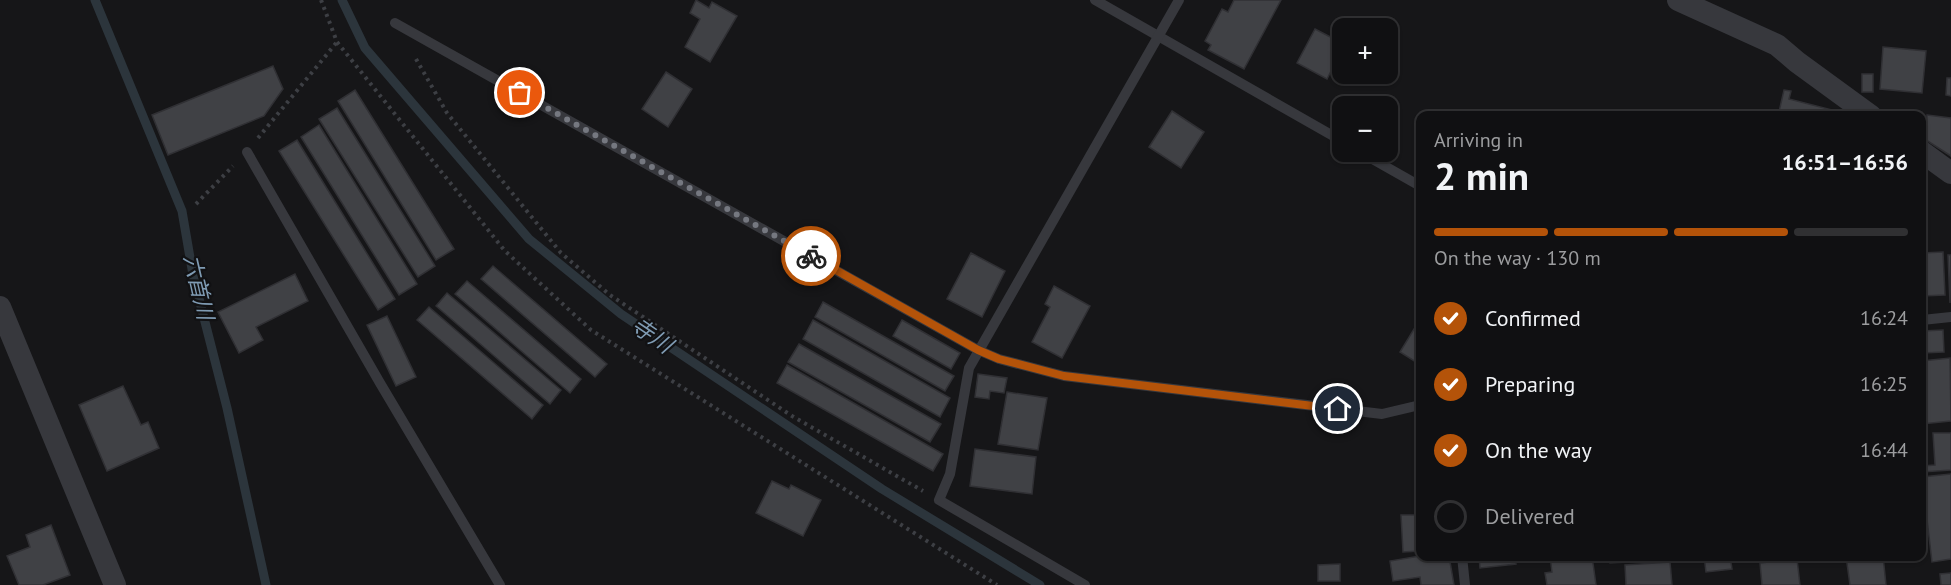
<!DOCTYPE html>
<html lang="en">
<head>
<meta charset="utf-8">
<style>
	:root { --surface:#101012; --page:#19191b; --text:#f1f3f6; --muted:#9c9d9f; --line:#303032; --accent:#b45309 }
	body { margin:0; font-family:"PT Sans","Noto Sans JP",sans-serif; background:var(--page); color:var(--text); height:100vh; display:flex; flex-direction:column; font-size:22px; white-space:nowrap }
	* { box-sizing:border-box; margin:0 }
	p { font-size:20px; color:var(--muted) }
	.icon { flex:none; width:33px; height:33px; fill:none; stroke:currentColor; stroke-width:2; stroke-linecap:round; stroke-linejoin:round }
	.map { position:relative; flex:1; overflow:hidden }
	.side { position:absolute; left:1416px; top:111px; width:510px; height:450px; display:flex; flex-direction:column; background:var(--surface); border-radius:12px; box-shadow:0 2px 4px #0004,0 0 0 2px var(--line) }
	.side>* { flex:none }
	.buttons { position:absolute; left:1332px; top:18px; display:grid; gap:12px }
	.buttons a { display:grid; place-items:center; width:66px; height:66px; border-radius:12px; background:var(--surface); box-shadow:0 2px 4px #0004,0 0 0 2px var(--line); font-size:30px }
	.pin { position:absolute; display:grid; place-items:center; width:51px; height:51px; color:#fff; margin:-26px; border:3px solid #fff; border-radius:50%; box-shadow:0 2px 6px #0007 }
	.courier { position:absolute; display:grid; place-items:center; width:60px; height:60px; margin:-30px; border:4px solid #b45309; border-radius:50%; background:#fff; color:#222; box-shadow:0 2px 8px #0007 }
	.overview em { font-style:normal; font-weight:800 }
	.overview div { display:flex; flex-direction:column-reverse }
	.overview { display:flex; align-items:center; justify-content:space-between; height:102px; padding:0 18px }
	h1 { font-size:39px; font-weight:800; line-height:45px }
	.bar { display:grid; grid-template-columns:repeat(4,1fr); gap:9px 6px; align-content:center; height:72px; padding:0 18px }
	.bar i { height:8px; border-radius:4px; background:var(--line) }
	.bar .active { background:var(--accent) }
	.bar p { grid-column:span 4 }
	ol { padding:0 18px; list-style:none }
	li { display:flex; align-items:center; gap:18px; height:66px }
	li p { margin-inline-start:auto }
	li .icon { padding:6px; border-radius:50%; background:var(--accent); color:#fff; stroke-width:4 }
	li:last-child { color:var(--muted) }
	li i { width:33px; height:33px; border:3px solid var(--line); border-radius:50% }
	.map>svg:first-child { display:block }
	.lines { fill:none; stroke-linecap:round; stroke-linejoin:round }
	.stream { stroke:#2c353c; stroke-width:9 }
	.building { fill:#404145; stroke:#303034; stroke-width:1.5 }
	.path { stroke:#3d3f44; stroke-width:4; stroke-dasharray:3 4.5; stroke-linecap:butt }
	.lane { stroke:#37383d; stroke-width:10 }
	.street { stroke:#37383d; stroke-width:22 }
	.done { stroke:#757880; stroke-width:6; stroke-dasharray:0 10.8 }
	.route { stroke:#b45309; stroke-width:8 }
	.labels { text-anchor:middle; stroke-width:4.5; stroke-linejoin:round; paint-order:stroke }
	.water-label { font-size:22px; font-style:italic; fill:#7f9bb3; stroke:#111113 }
</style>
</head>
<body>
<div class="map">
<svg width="1951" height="585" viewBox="0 0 1951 585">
	<rect width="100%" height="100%" fill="#161618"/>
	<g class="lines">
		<!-- stream -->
		<g class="stream">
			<polyline points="95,0 182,211 193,275 227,408 266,585"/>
			<polyline points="342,0 365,48 529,239 621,314 882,489 1040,585"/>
		</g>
	</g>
	<!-- building -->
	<g class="building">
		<polygon points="696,0 709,8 712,2 737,16 710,62 685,47 700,19 690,13"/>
		<polygon points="1234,0 1281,0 1244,69 1208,50 1211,45 1205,41 1222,9 1228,12"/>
		<polygon points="1315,29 1342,43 1342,49 1327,79 1297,63"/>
		<polygon points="1883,47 1926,51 1922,93 1880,89"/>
		<polygon points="273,66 283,89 264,116 168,155 152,115"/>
		<polygon points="666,72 692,89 668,127 642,109"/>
		<rect x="1862" y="74" width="11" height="18"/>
		<polygon points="1947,78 1951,78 1951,96 1946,95"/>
		<polygon points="355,90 454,249 436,260 338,101"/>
		<polygon points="1784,90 1791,91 1789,99 1836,111 1835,116 1778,116"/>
		<polygon points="337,108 435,266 418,277 319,119"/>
		<polygon points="1172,111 1204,132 1181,168 1149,147"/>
		<polygon points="1927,115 1951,118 1951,156 1926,140"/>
		<polygon points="319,125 417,284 399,295 301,137"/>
		<polygon points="297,140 395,299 378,310 279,151"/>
		<polygon points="1943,252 1945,295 1922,296 1922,253"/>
		<polygon points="971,253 1005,271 982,317 947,299"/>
		<polygon points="1948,255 1951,255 1950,303"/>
		<polygon points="493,266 607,364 595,377 481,279"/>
		<polygon points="295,274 308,301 256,327 263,340 239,353 218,312"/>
		<polygon points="467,281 581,379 570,393 455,294"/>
		<polygon points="1054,286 1090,306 1062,358 1032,342 1050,307 1045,304"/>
		<polygon points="447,293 561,390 550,404 436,306"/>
		<polygon points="823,302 954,376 945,391 815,317"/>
		<polygon points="429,307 543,405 532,419 417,320"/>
		<polygon points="387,316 416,377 396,386 367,325"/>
		<polygon points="813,320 950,398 940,417 803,339"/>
		<polygon points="902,320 960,353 951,369 893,336"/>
		<polygon points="1414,329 1420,333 1419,364 1400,352"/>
		<polygon points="1943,330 1944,352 1922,353 1922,331"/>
		<polygon points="799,344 941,424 930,442 788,362"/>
		<polygon points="1950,358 1951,421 1922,424 1922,361"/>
		<polygon points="787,365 943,454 933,471 777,383"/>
		<polygon points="978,374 1007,378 1004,393 990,391 989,399 975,397"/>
		<polygon points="123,386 141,425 148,422 159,448 107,471 79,405"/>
		<polygon points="1007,392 1047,398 1038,450 998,444"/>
		<polygon points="1922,429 1923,429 1927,458 1922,459"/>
		<polygon points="1933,433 1951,433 1951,470 1922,472 1922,466 1935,465"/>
		<polygon points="975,449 1036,457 1032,494 970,486"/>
		<polygon points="1951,474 1951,559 1932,562 1922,477"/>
		<polygon points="772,481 789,489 791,485 821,500 803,536 756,513"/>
		<polygon points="1401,515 1420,515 1420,551 1403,552"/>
		<polygon points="51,525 70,575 43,585 19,585 7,556 30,547 26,535"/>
		<polygon points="1420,556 1449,556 1454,585 1421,585 1420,577 1393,581 1390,561"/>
		<polygon points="1479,556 1515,556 1516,564 1480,568"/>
		<polygon points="1550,556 1592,556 1596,585 1547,585 1545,573 1552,572"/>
		<polygon points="1610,556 1625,556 1626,562 1610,563"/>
		<polygon points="1704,556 1730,556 1732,569 1706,572"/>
		<polygon points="1846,556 1883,556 1886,585 1850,585"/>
		<polygon points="1797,559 1800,585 1762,585 1760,563"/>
		<polygon points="1670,562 1672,585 1626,585 1625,565"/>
		<polygon points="1340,564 1340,581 1318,581 1318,565"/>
		<polygon points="1951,573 1951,585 1941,585 1940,574"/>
	</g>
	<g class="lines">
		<!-- path -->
		<g class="path">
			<polyline points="321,0 337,42 505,251 591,330 997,585"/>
			<polyline points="416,59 447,113 561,253 610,295 792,416 923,491"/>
			<polyline points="258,138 337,42"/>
			<polyline points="196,204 233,166"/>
		</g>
		<!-- lane -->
		<g class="lane">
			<polyline points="1095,0 1342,141"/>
			<polyline points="395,23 978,350 999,359 1064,376 1382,414 1420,405"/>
			<polyline points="247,152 380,383 500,585"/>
			<polyline points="1360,152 1420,186"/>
			<polyline points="1922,320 1951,317"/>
			<polyline points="1462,556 1465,585"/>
			<polyline points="1085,585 939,500 950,474 969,368 1179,0"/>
		</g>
		<!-- street -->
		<g class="street">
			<polyline points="1678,0 1777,45 1797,62 1871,116"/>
			<polyline points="1922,152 1951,173"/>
			<polyline points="0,307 115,585"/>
		</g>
	</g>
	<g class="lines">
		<!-- done -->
		<polyline class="done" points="520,93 811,256"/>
		<!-- route -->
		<polyline class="route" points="811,256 978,350 999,359 1064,376 1338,409"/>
	</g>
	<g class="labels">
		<!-- water labels -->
		<g class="water-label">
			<text transform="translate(199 287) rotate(77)" y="8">六首川</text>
			<text transform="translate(652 335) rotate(34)" y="8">寺川</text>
		</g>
	</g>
</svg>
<div class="buttons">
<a>+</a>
<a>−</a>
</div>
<div class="pin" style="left:520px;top:93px;background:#ea580c"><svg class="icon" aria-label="bag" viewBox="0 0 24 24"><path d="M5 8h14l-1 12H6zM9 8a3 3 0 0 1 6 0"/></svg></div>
<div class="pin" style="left:1338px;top:409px;background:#1f2937"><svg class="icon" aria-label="home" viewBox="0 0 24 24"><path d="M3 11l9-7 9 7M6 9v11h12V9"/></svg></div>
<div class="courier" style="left:811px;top:256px"><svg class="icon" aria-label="bike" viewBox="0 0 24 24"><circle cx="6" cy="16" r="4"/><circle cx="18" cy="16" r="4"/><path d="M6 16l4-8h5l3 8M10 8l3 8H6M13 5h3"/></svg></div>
<section class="side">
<div class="overview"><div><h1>2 min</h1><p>Arriving in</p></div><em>16:51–16:56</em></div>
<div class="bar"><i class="active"></i><i class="active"></i><i class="active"></i><i></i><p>On the way · 130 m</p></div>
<ol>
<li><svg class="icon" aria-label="check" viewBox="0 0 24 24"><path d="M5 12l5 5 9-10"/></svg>Confirmed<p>16:24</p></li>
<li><svg class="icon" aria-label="check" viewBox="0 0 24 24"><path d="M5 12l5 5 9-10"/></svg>Preparing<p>16:25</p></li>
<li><svg class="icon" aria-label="check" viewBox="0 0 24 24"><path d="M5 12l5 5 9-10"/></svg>On the way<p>16:44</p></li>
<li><i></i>Delivered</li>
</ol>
</section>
</div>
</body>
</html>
